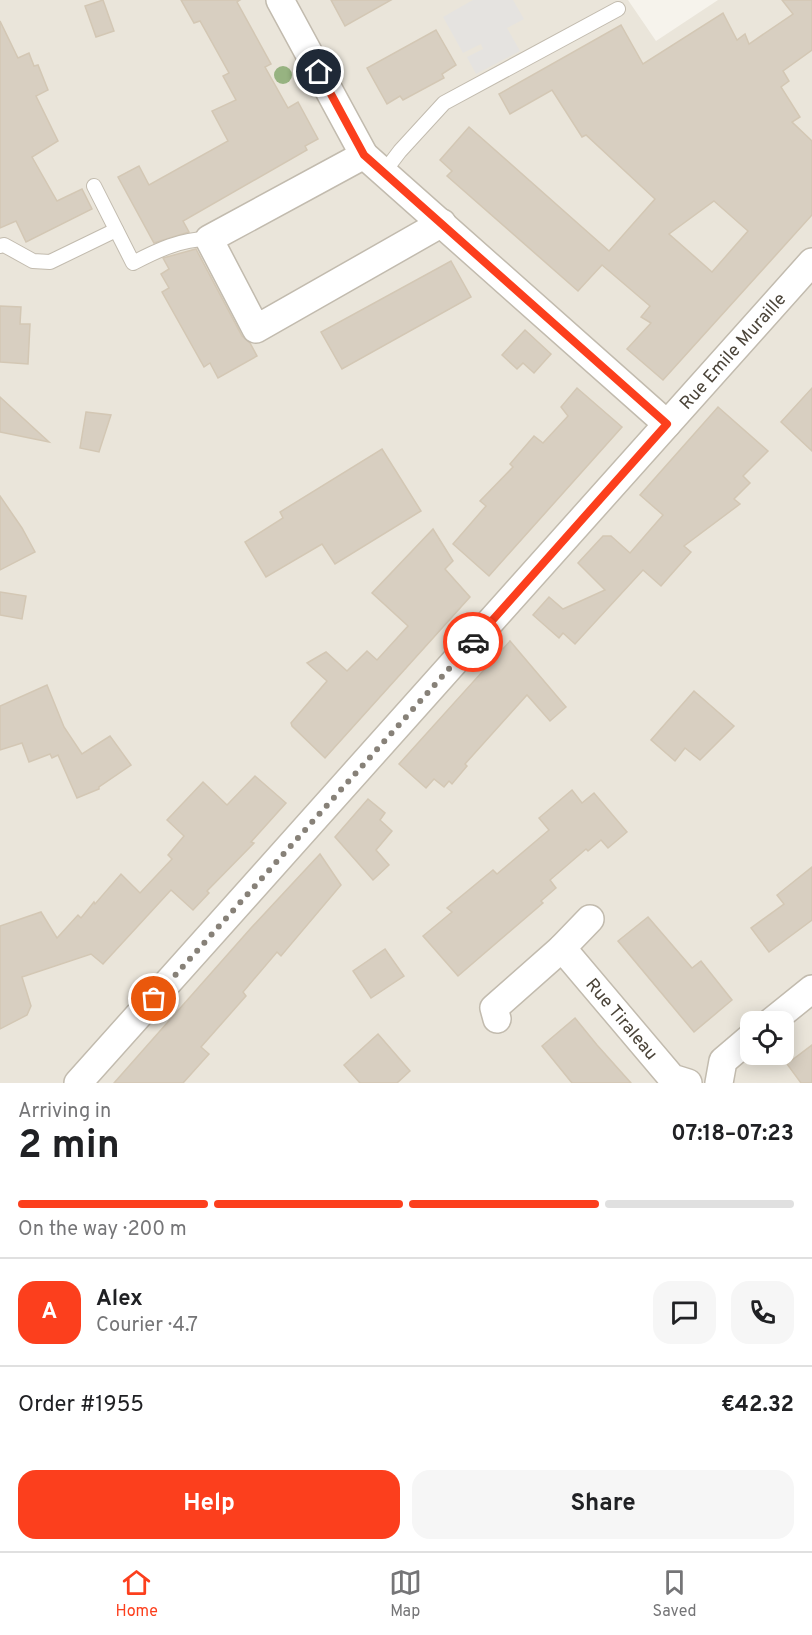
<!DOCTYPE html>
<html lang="en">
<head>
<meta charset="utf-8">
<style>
	:root { --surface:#fff; --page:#f6f6f6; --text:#202124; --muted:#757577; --line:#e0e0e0; --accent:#fc3f1d }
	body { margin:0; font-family:Overpass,sans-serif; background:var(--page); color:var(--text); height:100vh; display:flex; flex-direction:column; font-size:22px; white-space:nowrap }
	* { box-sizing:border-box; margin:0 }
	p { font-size:20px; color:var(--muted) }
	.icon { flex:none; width:33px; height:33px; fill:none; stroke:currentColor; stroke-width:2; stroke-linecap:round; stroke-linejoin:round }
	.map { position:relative; height:1083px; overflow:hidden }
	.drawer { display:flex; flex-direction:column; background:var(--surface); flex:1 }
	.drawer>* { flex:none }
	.buttons { position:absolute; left:740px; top:1011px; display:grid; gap:12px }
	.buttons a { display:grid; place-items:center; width:54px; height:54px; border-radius:12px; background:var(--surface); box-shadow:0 3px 15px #0003; font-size:30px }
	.pin { position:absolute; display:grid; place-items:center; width:51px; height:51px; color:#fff; margin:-26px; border:3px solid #fff; border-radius:50%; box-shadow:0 2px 6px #0007 }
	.courier { position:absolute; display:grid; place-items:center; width:60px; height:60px; margin:-30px; border:4px solid #fc3f1d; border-radius:50%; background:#fff; color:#222; box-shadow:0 2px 8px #0007 }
	.head em { font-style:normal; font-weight:700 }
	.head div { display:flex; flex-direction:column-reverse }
	.head { display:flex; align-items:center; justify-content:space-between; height:102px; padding:0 18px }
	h1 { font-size:39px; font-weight:700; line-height:45px }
	.bar { display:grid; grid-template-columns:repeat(4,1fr); gap:9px 6px; align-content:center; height:72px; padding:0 18px }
	.bar i { height:8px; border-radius:4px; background:var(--line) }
	.bar .current { background:var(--accent) }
	.bar p { grid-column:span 4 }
	.line { display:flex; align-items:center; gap:15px; padding:0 18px; border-top:2px solid var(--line) }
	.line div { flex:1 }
	.round { display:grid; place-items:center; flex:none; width:63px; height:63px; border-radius:18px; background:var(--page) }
	.button { display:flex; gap:12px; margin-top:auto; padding:12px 18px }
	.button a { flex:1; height:69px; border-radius:18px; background:var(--accent); color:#fff; font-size:24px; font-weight:700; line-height:69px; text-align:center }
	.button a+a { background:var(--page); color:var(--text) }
	.tab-bar { display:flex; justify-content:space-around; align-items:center; height:84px; border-top:2px solid var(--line); background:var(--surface); font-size:16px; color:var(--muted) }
	.tab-bar a { display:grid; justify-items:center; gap:3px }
	.tab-bar .current { color:var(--accent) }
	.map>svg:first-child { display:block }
	.residential { fill:#eae5da; fill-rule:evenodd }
	.parking { fill:#e5e3e0 }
	.building { fill:#d8cfc1; stroke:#d3c7b4; stroke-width:1.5; fill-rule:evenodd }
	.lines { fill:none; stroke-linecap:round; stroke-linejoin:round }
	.lane-casing { stroke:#c2bbae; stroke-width:16 }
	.street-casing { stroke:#c2bbae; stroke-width:30 }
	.lane { stroke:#fff; stroke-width:14 }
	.street { stroke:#fff; stroke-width:27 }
	.tree { fill:#97b381 }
	.done { stroke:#878178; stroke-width:6; stroke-dasharray:0 10.8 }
	.route { stroke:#fc3f1d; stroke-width:8 }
	.labels { text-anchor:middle; stroke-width:4.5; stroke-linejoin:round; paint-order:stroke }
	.street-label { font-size:18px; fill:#4b4439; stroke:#fff }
</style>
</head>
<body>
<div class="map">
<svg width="812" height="1083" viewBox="0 0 812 1083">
	<rect width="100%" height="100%" fill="#f6f3ec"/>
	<!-- residential -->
	<path class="residential" d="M0 0H628L656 41 718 0H812V1083H0ZM750 1022H783V1054H750Z"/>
	<!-- parking -->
	<polygon class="parking" points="473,0 513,0 524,19 507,28 520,51 476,74 467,57 483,49 481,44 463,53 443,17"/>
	<!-- building -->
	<g class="building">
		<polygon points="103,0 114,31 96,37 85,6"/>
		<polygon points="181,0 240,0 237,2 271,64 265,67 288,108 298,102 318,139 305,146 307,150 183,221 189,232 154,243 118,177 139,166 149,185 228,141 212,111 236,100 223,76 229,73 200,21 194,23"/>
		<polygon points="331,0 391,0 345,26"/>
		<path d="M782 0H812V50L783 71 789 81 781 87 800 117 792 122 812 141V215L663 380 627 349 651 323 641 317 650 306 602 265 578 291 447 176 452 171 440 160 469 127 609 251 655 199 586 135 582 137 552 90 510 114 499 94 621 25 643 64 723 13 737 40 745 34 749 44 793 14ZM714 201 748 231 712 272 669 234Z"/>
		<polygon points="0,21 18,58 29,53 34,66 38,65 48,90 36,96 58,141 32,157 57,201 82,189 92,209 26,242 16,221 0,228"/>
		<polygon points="436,30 456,65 442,74 444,78 403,100 400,96 387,104 367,68"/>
		<polygon points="196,249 242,336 250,343 257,356 218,378 210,363 204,367 162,292 169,288 161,274 169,269 163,258"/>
		<polygon points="451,261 471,297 342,369 321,332"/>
		<polygon points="0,306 21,307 20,324 30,324 28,364 0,362"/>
		<polygon points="525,330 551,354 534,373 523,363 517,369 502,355"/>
		<polygon points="577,388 622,427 489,576 453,544 486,506 480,501 513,467 510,464 534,436 543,443 568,416 561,407"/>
		<polygon points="812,388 812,451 781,422"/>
		<polygon points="0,397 49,442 0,432"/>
		<polygon points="718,407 768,451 743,476 750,483 734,499 740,504 684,546 691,552 661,586 643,570 575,644 563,633 559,638 533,615 549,597 563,609 605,590 578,563 603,536 611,536 630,553 663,515 640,495"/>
		<polygon points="86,412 111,415 99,452 80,448"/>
		<polygon points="382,449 421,511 335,564 322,544 266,577 245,542 283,518 280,512"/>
		<polygon points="0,496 22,528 35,552 0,570"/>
		<polygon points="433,529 453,561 445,569 470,597 325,758 292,726 291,723 327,681 307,663 326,652 347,671 367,651 377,660 408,626 372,593"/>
		<polygon points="0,592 26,596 22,619 0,615"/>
		<polygon points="510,641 566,707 550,721 527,695 465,764 467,766 452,784 449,781 444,787 434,779 426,788 399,764"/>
		<polygon points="47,685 64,727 82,754 110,736 131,765 99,787 99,789 77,798 58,755 52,758 50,754 29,762 22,743 0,750 0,706"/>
		<polygon points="694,691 734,726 700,760 685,748 675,761 651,740"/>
		<polygon points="255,776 286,803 251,842 254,843 207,891 209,893 193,910 171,890 103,964 91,954 22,977 31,1006 27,1015 0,1029 0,926 41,912 57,938 78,915 81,918 94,902 95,904 121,874 140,893 172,859 168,855 184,836 167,820 203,782 227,805"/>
		<polygon points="572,790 582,803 594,793 627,832 608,848 601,840 588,851 586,849 550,880 556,888 541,901 543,903 458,976 423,936 452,912 447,908 493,870 497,874 549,830 539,818"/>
		<polygon points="368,799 385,813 380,820 392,831 376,850 389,865 373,880 335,837"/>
		<polygon points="320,854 341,885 281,956 277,952 243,992 246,996 201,1047 209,1054 183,1083 114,1083 251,928"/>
		<polygon points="812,867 812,920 769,952 751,928 784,904 777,895"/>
		<polygon points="648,917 692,968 701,961 732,1000 694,1032 618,941"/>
		<polygon points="385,949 404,976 371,998 353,971"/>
		<polygon points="575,1018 597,1045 631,1083 572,1083 542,1046"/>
		<polygon points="378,1034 410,1071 397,1083 360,1083 344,1065"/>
		<polygon points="812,1045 812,1083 801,1083 787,1064"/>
	</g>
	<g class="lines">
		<defs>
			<g id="lane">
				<polyline points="384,172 400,151 444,103 618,9"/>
				<path d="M94 186 133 263C156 251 183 238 209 239"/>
				<polyline points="0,246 4,245 33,261 50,262 116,230"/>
			</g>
			<g id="street">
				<polyline points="280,0 364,155 667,424"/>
				<polyline points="364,155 209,239 256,329 442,223"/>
				<polyline points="562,948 590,919"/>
				<path id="s1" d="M497 1019 494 1008 562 948 672 1078 688 1083"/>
				<polyline points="771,1022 812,989"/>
				<path id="s2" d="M78 1083 812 262"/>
				<polyline points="719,1083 723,1061 750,1038"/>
			</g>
		</defs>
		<!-- lane casing -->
		<use href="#lane" class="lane-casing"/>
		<!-- street casing -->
		<use href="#street" class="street-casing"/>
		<!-- lane -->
		<use href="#lane" class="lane"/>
		<!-- street -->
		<use href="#street" class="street"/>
	</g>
	<!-- trees -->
	<circle class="tree" cx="283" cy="75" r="9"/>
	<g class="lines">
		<!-- done -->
		<polyline class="done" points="154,999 473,642"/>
		<!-- route -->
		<polyline class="route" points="319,72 364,155 667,424 473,642"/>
	</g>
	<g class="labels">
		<!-- street labels -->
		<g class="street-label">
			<text dy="6" stroke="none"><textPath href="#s2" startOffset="982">Rue Emile Muraille</textPath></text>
			<text dy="6" stroke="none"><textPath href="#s1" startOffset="195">Rue Tiraleau</textPath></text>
		</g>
	</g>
</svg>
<div class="buttons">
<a><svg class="icon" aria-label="locate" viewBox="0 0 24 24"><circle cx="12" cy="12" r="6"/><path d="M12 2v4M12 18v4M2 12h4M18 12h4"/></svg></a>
</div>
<div class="pin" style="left:154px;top:999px;background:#ea580c"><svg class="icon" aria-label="bag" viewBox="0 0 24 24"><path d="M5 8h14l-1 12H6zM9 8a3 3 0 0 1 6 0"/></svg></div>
<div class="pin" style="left:319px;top:72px;background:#1f2937"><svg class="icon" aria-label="home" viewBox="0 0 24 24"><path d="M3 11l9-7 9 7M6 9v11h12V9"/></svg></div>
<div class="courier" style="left:473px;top:642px"><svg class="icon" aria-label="car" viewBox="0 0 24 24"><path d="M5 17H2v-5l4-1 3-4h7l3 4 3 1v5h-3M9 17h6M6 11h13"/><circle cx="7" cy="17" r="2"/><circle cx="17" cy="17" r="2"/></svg></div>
</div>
<section class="drawer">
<div class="head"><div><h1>2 min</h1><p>Arriving in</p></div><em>07:18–07:23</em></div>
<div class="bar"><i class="current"></i><i class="current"></i><i class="current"></i><i></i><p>On the way · 200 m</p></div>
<div class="line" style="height:108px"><b class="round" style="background:var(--accent);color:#fff">A</b><div><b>Alex</b><p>Courier · 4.7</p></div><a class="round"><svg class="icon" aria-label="chat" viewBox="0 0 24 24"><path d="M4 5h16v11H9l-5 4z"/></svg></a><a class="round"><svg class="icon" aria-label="phone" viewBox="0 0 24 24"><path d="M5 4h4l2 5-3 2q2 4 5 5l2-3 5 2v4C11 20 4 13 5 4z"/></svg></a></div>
<div class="line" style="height:78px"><div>Order #1955</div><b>€42.32</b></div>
<div class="button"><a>Help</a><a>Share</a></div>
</section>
<nav class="tab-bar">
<a class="current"><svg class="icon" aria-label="home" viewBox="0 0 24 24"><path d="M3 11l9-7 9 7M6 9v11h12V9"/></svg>Home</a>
<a><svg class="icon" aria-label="map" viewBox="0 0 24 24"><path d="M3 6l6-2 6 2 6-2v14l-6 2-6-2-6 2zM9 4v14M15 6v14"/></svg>Map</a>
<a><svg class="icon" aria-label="saved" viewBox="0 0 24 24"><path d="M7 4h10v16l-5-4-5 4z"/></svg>Saved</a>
</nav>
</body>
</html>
